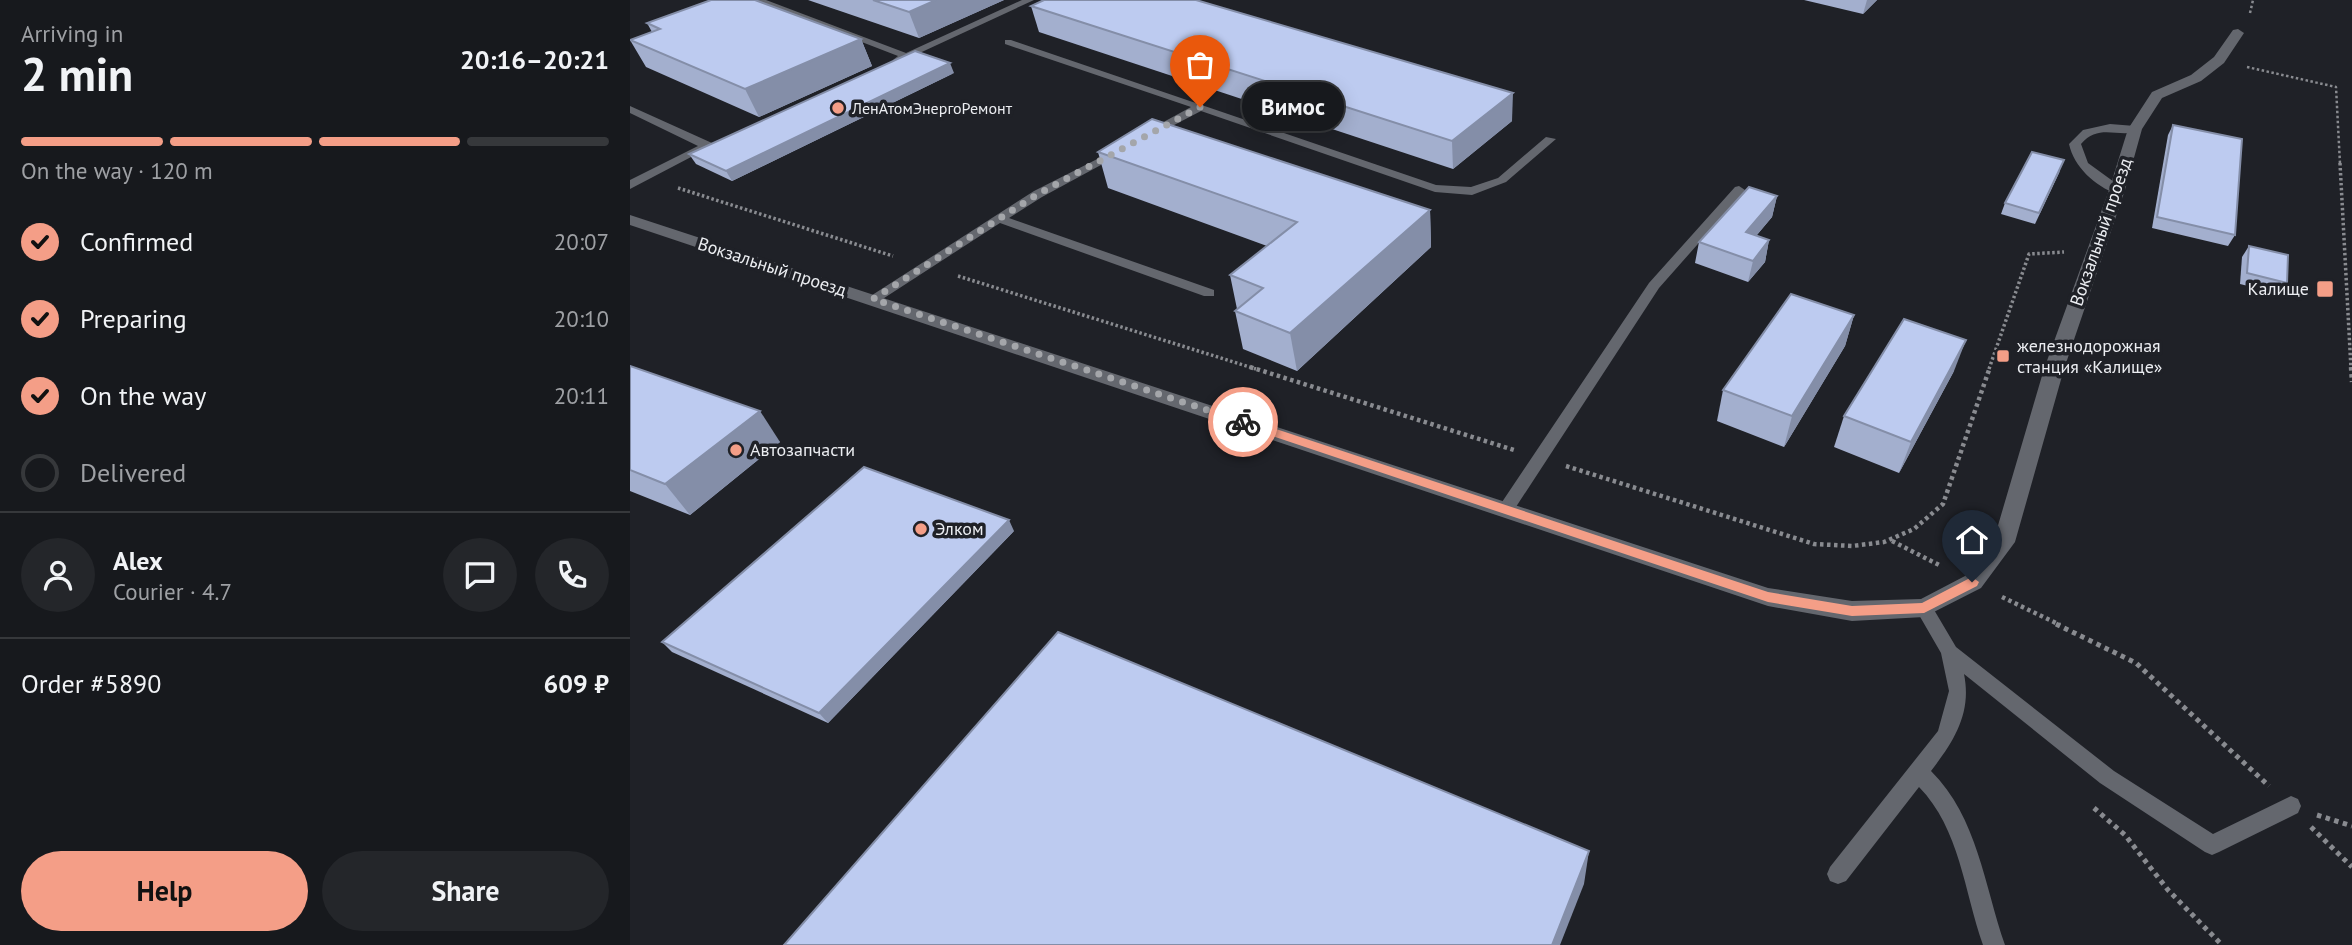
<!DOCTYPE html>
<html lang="en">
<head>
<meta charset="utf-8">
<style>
	:root { --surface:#17191d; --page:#24262a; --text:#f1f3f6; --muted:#9ea0a4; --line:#36383b; --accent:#f49e87 }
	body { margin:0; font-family:"PT Sans",sans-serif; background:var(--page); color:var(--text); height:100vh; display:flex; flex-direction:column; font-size:26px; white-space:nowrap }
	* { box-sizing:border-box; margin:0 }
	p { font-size:23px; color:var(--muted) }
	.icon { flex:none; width:38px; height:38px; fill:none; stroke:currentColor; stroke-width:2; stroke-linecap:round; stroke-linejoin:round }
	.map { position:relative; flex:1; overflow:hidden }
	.drawer { display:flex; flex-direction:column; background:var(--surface); width:630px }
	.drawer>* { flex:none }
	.pin { position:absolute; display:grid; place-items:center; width:60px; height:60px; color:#fff; margin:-72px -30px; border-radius:50% 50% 50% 0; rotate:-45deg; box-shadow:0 0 7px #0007 }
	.pin .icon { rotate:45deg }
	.courier { position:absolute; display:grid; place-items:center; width:70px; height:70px; margin:-35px; border:5px solid #f49e87; border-radius:50%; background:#fff; color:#222; box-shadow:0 2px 9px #0007 }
	.bubble { position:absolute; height:49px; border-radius:24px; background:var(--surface); box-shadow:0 4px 18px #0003,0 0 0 2px var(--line); font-size:23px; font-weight:600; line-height:49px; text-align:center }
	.summary em { font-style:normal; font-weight:600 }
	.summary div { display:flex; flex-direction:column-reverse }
	.summary { display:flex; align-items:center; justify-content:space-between; height:119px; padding:0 21px }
	h1 { font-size:46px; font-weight:600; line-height:52px }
	.bar { display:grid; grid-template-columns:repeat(4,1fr); gap:10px 7px; align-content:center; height:84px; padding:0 21px }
	.bar i { height:9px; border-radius:5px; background:var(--line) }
	.bar .active { background:var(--accent) }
	.bar p { grid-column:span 4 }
	.line { display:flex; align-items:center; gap:18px; padding:0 21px; border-top:2px solid var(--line) }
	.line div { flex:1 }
	.round { display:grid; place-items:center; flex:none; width:74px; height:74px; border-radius:37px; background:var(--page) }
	ol { padding:0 21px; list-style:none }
	li { display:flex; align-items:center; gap:21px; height:77px }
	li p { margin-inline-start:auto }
	li .icon { padding:7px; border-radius:50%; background:var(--accent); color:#111; stroke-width:4 }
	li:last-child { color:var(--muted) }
	li i { width:38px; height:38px; border:4px solid var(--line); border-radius:50% }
	.button { display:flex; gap:14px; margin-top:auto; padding:14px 21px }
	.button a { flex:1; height:80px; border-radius:42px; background:var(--accent); color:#111; font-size:28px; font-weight:600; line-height:80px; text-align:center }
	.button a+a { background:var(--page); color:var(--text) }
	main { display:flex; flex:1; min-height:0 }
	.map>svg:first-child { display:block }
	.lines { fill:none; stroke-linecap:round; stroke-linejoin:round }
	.path-far3 { stroke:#898b90; stroke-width:2.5; stroke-dasharray:2.5 2.5; stroke-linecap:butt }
	.path-far2 { stroke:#898b90; stroke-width:3.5; stroke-dasharray:2.5 2.5; stroke-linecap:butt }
	.path-far1 { stroke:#898b90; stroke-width:4.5; stroke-dasharray:3.5 3.5; stroke-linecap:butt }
	.path { stroke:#898b90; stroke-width:5; stroke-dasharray:4.5 4.5; stroke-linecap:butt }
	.lane { fill:#64676e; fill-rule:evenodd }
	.street { fill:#64676e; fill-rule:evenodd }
	.wall { fill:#a3afce }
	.shaded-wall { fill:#848ea8 }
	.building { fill:#bdcbf0; stroke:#848ea8; stroke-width:2 }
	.route { fill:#f49e87 }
	.done { stroke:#a4a6aa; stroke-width:7; stroke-dasharray:0 12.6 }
	.poi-dot { fill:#f49e87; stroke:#1f2127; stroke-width:2.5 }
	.labels { text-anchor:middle; stroke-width:7; stroke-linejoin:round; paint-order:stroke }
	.far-poi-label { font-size:16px; fill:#ebedf1; stroke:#1f2127; text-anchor:start }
	.street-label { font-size:18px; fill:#ebedf1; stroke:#1f2127 }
	.poi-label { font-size:18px; fill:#ebedf1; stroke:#1f2127; text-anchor:start }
</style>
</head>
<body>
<main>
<section class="drawer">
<div class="summary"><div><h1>2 min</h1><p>Arriving in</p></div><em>20:16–20:21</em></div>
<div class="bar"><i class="active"></i><i class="active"></i><i class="active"></i><i></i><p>On the way · 120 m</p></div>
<ol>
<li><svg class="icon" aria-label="check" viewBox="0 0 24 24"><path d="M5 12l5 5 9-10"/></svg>Confirmed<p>20:07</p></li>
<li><svg class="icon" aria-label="check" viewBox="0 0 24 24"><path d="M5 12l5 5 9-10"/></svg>Preparing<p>20:10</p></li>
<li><svg class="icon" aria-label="check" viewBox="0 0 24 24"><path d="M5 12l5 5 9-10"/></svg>On the way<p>20:11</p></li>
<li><i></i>Delivered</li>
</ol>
<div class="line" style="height:126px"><a class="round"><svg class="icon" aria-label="person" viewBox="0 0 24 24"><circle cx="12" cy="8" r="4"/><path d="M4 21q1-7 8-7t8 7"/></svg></a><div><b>Alex</b><p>Courier · 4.7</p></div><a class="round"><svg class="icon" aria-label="chat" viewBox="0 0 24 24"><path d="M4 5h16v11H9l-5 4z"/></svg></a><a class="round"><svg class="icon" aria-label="phone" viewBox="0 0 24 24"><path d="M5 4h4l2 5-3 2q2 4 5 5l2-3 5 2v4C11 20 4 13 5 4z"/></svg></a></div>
<div class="line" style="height:91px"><div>Order #5890</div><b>609 ₽</b></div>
<div class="button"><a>Help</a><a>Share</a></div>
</section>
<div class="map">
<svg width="1722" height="945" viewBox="0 0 1722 945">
	<rect width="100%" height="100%" fill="#1f2127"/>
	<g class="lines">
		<!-- path-far3 -->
		<g class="path-far3">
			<polyline points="1620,13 1623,0"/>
			<polyline points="1617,67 1706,87 1710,164"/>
		</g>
		<!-- path-far2 -->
		<g class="path-far2">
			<polyline points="1710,163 1721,369"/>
			<polyline points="48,188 263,256"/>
			<polyline points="328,276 626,369"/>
			<polyline points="1359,369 1399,254 1434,252"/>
		</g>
		<!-- path-far1 -->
		<g class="path-far1">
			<polyline points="620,367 884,450"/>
			<polyline points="1721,367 1722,382"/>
			<polyline points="936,466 1184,544 1222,546 1254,542 1284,529 1313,504 1360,367"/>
			<polyline points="1262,541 1311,566"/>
			<polyline points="1372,597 1430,625"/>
		</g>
		<!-- path -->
		<g class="path">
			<polyline points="1426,624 1506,663 1639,786"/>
			<polyline points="1464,808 1495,835 1538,890 1592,945"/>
			<polyline points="1687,815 1722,826"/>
			<polyline points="1681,827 1722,867"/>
		</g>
		<!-- lane -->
		<g class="lane">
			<polygon points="123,0 136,0 276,53 392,0 404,0 268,63 263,60 268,56"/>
			<polygon points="375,40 381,40 806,185 841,187 868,178 916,137 926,139 876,182 842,195 805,192 571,111 525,135 517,135 517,131 561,107 375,44"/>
			<polygon points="0,106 82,143 84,145 0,189 0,180 68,146 0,113"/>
			<path d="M1480 124 1505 126 1510 129C1493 141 1470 121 1451 144L1458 163 1491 187 1493 190 1487 194C1465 186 1444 167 1439 144L1453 130Z"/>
			<polygon points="489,148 495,151 493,153 412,197 379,218 584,290 584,296 574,296 370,223 248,302 238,302 236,299 404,191"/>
			<polygon points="1109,186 1115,190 1113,193 1029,288 882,513 870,513 868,509 870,505 1019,283 1105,187"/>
			<path d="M1294 601 1300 603 1326 647 1484 771 1583 834 1661 796 1668 799 1671 806 1668 813 1589 852 1582 855 1575 852 1470 783 1334 674C1342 713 1324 741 1301 771 1348 818 1354 885 1375 945H1353C1334 891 1330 829 1289 787L1216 881 1208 884 1200 881 1197 874 1200 867 1308 731 1319 691 1311 653 1285 608 1288 603Z"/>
		</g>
		<!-- street -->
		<polygon class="street" points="1608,29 1614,33 1594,63 1571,81 1532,98 1512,129 1495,190 1434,369 1385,542 1351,588 1294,617 1222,621 1138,606 0,225 0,215 1138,588 1222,601 1291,599 1335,576 1364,539 1414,369 1479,190 1498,129 1522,92 1561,75 1584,57 1603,30"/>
	</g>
	<!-- wall -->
	<g class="wall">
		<polygon points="178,0 374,0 289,38"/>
		<polygon points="1174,0 1247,0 1233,14"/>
		<polygon points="401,6 882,121 823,169 409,32"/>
		<polygon points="17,23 231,39 242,66 129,117 16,67 0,40 22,32"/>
		<polygon points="324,73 102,181 66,164 59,154"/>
		<polygon points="1543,125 1605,235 1598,246 1522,228 1538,135"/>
		<polygon points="468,152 800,210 801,247 667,371 613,349 605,311 607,309 600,275 637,246 478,188"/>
		<polygon points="1430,171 1405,224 1371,214 1375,203"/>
		<polygon points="1147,196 1142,217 1126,236 1139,240 1135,262 1118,282 1065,263 1069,242"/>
		<polygon points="1619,246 1657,283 1650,294 1610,284 1612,257"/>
		<polygon points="1224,315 1215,346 1154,447 1087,421 1093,390"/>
		<polygon points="0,366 150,442 60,515 0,491"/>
		<polygon points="1324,371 1269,473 1204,447 1214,416"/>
		<polygon points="384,531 198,723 42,652 32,642"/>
	</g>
	<!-- shaded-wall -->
	<g class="shaded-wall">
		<polygon points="306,0 374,0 289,38 279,12"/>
		<polygon points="1237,0 1247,0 1233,14"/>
		<polygon points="231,39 242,66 129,117 115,89"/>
		<polygon points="320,63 324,73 102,181 96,171"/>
		<polygon points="883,93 882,121 823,169 822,141"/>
		<polygon points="1147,196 1142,217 1111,254 1116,232"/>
		<polygon points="800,210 801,247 667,371 660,333"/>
		<polygon points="1139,240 1135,262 1118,282 1123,261"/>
		<polygon points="1224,315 1215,346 1154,447 1162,416"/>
		<polygon points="1336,340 1324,371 1269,473 1281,442"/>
		<polygon points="130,411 150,442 60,515 35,484"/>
		<polygon points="379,520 384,531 198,723 189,713"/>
		<polygon points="959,851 954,884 930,945 922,945"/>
	</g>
	<!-- building -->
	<g class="building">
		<polygon points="81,0 125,0 231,39 115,89 0,40 30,29 17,23"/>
		<polygon points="243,0 306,0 279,12"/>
		<polygon points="414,0 566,0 883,93 822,141 401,6"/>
		<polygon points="285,51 320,63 96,171 59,154"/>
		<polygon points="522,119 800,210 660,333 605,311 633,288 600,275 667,222 468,152"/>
		<polygon points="1543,125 1612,139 1605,235 1527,217"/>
		<polygon points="1402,152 1434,160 1409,213 1375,203"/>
		<polygon points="1119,187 1147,196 1116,232 1139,240 1123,261 1069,242"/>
		<polygon points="1619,246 1658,255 1657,283 1617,273"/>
		<polygon points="1161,294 1224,315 1162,416 1093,390"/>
		<polygon points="1274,319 1336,340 1281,442 1214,416"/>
		<polygon points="0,366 130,411 35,484 0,470"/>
		<polygon points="234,467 379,520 189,713 32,642"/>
		<polygon points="428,632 959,851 922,945 154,945"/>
	</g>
	<!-- route -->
	<polygon class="route" points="613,418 1138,592 1222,606 1292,603 1338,579 1342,577 1349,582 1347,586 1294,613 1222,616 1138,602 609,425 607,422"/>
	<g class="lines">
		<!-- done -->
		<polyline class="done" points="570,107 408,194 243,299 613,422"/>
	</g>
	<!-- markers -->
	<g class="poi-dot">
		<circle cx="208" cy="108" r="7"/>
		<rect x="1686" y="280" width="18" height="18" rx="3.5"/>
		<rect x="1366" y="349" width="14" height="14" rx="3.5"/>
		<circle cx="106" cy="450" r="7"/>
		<circle cx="291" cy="529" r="7"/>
	</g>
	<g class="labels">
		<!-- far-poi labels -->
		<g class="far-poi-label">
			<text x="222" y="114">ЛенАтомЭнергоРемонт</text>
		</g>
		<!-- street labels -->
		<g class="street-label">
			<text transform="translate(1471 232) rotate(-71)" y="6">Вокзальный проезд</text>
			<text transform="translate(142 267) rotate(18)" y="6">Вокзальный проезд</text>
		</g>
		<!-- poi labels -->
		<g class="poi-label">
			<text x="1679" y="295" text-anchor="end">Калище</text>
			<text x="1387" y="352">железнодорожная<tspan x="1387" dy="21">станция «Калище»</tspan></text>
			<text x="120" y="456">Автозапчасти</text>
			<text x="305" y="535">Элком</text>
		</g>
	</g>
</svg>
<div class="pin" style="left:570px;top:107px;background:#ea580c"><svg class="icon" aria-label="bag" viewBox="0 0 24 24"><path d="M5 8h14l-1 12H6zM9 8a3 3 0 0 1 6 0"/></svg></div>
<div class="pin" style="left:1342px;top:582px;background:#1f2937"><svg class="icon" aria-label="home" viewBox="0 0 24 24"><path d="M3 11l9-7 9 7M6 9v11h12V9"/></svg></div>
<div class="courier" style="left:613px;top:422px"><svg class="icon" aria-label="bike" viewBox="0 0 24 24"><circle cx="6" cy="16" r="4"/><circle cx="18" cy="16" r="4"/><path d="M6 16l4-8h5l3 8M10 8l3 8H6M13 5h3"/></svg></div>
<div class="bubble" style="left:612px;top:82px;width:102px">Вимос</div>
</div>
</main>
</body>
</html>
